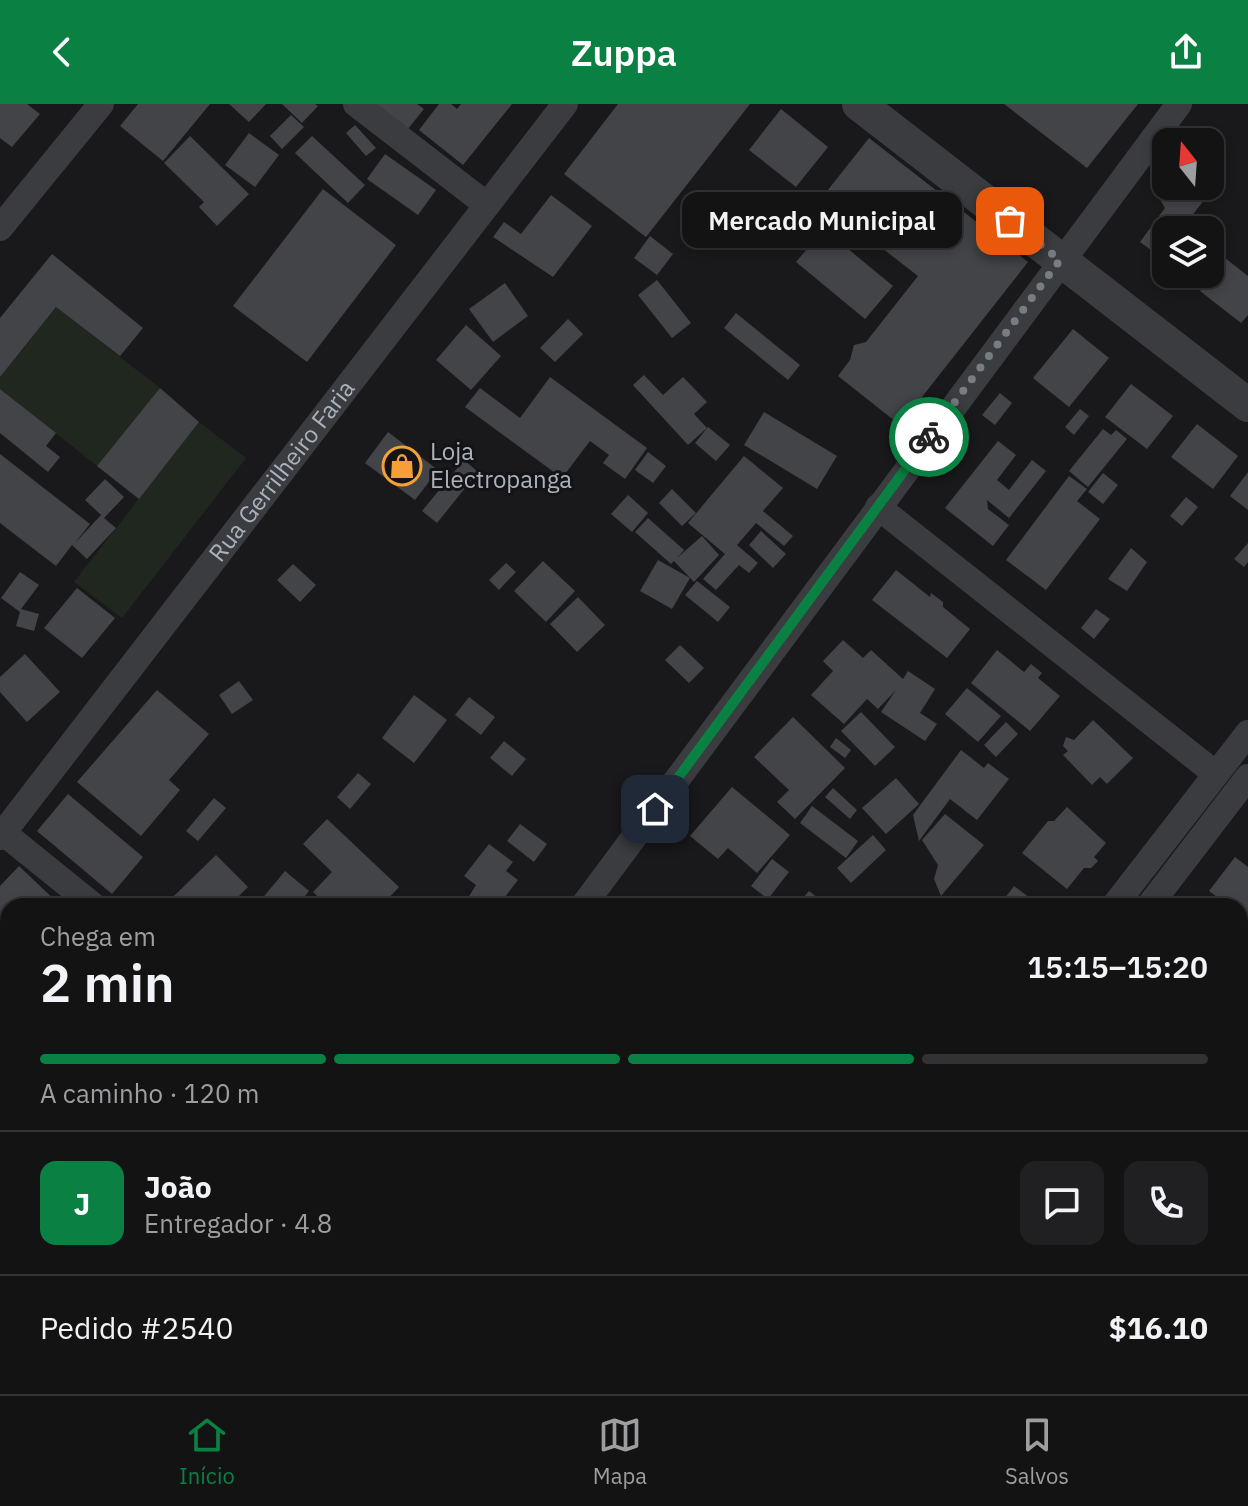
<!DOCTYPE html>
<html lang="pt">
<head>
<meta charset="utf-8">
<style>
	:root { --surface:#131314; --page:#202022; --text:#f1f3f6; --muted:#9d9ea0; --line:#323234; --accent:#0b8043 }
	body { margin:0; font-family:"IBM Plex Sans",sans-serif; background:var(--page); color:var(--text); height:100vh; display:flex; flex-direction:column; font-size:30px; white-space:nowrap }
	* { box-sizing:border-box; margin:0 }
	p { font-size:26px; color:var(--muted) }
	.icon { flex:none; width:44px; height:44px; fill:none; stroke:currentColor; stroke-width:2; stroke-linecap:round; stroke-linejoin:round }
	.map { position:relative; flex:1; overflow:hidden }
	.panel { position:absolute; left:0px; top:794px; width:1248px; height:496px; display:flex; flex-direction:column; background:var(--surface); border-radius:24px 24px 0 0; box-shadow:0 4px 12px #0003,0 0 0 2px var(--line) }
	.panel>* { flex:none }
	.needle { width:52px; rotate:343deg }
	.tools { position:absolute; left:1152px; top:24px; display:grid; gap:16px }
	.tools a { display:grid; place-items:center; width:72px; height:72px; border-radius:16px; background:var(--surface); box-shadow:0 4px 12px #0003,0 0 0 2px var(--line); font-size:40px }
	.pin { position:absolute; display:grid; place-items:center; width:68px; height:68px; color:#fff; margin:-34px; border-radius:16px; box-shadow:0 4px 12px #0006 }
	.courier { position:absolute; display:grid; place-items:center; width:80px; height:80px; margin:-40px; border:6px solid #0b8043; border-radius:50%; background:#fff; color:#222; box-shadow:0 2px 10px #0007 }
	.bubble { position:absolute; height:56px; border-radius:16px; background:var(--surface); box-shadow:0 4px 12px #0003,0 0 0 2px var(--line); font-size:26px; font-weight:600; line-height:56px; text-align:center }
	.headline em { font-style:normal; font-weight:600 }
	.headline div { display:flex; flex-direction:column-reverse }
	.headline { display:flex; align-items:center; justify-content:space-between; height:136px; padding:0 40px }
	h1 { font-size:52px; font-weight:600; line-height:60px }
	.bar { display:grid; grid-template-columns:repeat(4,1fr); gap:12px 8px; align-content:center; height:96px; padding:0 40px }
	.bar i { height:10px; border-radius:6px; background:var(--line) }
	.bar .selected { background:var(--accent) }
	.bar p { grid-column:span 4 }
	.line { display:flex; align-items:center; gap:20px; padding:0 40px; border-top:2px solid var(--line) }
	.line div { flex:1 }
	.round { display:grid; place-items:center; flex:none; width:84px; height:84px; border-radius:16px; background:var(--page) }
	header { display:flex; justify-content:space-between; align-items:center; height:104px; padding:0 40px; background:var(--accent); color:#fff; font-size:36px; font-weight:600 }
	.tabs { display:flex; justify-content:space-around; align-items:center; height:112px; border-top:2px solid var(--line); background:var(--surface); font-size:22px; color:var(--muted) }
	.tabs a { display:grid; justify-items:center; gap:4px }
	.tabs .selected { color:var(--accent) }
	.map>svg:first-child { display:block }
	.green { fill:#1f271f }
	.building { fill:#434448 }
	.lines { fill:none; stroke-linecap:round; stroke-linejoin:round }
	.service { stroke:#3a3c40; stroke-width:14 }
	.minor { stroke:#3a3c40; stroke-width:26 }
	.tertiary { stroke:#3a3c40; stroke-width:34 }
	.done { stroke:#787c83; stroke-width:8; stroke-dasharray:0 14.4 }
	.route { stroke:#0b8043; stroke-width:10 }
	.labels { text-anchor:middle; stroke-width:6; stroke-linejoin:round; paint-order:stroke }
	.poi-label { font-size:24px; fill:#abb2bb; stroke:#141416; text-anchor:start }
	.street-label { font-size:24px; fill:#abb2bb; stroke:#141416 }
</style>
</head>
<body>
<header><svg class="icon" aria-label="back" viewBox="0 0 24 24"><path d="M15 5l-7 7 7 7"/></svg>Zuppa<svg class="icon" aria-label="share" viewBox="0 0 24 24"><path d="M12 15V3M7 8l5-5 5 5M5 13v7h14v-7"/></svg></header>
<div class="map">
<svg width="1248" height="1290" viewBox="0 0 1248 1290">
	<rect width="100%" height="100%" fill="#19191b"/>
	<!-- green -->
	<g class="green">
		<polygon points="56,203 160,284 97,362 0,285 0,273"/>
		<polygon points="199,318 246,354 122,514 74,478"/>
	</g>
	<!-- building -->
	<g class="building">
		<polygon points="0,0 27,0 40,10 12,43 0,34"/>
		<polygon points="138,0 210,0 163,57 120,22"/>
		<polygon points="229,0 266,0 249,18"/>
		<polygon points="282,0 315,0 318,2 302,19"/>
		<polygon points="374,0 417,0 424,5 407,26"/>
		<polygon points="439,0 451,0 457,5 461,0 512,0 463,61 419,26"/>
		<polygon points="618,0 750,0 646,133 564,70"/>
		<polygon points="1004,0 1138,0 1087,64"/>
		<polygon points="781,5 828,43 796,83 749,46"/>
		<polygon points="291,11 304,23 282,45 270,32"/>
		<polygon points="355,21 376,44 366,52 346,29"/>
		<polygon points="249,29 279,51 255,83 225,61"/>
		<polygon points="190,32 249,90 217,122 199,103 204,98 164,59"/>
		<polygon points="312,32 365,81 348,99 295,49"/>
		<polygon points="869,34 1028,158 900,321 838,272 850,256 854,241 866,238 918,172 820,96"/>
		<polygon points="385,50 436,86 418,111 367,75"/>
		<polygon points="1210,57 1225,69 1194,109 1188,123 1190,126 1166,126 1166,157 1140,138 1165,104 1156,89 1166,76 1166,82 1210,82"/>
		<polygon points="323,85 396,141 307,258 233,202"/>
		<polygon points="551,91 592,122 553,173 493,133 504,118 521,130"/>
		<polygon points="824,125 893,182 865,215 796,158"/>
		<polygon points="650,132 673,150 657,171 634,154"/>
		<polygon points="52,150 143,224 120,252 56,203 0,273 0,214"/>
		<polygon points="1225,154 1248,172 1248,211 1241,219 1200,187"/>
		<polygon points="657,176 691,219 672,234 638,191"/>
		<polygon points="505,179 528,212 493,238 469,205"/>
		<polygon points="736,209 800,261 788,276 724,224"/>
		<polygon points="568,215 583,230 555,258 540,244"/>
		<polygon points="466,221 501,252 471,286 436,256"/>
		<polygon points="1073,225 1109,254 1069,303 1033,274"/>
		<polygon points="644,271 663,291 683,273 707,298 694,310 707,324 688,341 633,281"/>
		<polygon points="550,273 647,344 625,375 603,359 609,351 590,337 562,374 465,303 480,284 520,314"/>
		<polygon points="1131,280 1173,312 1147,345 1105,313"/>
		<polygon points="160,284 199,318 139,395 97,362"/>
		<polygon points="0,285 56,329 46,342 60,353 48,368 0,329"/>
		<polygon points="1000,289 1012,299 995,321 982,311"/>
		<polygon points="1080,305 1089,312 1074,331 1065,323"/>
		<polygon points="764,308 837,352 817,385 744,341"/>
		<polygon points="1197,320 1238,352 1213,385 1171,353"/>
		<polygon points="708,323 730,341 716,357 695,339"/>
		<polygon points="1103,325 1111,331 1116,326 1127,335 1088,383 1069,367"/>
		<polygon points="388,328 438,366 415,396 365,359"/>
		<polygon points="998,337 1016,351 997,376 1009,386 1032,356 1046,367 1009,414 987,396 988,405 1009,421 993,442 945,404"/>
		<polygon points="648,348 666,362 653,379 635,366"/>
		<polygon points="0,350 90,420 74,440 101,411 85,396 105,375 124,393 104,414 116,424 87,455 72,441 56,462 0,419"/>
		<polygon points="744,352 783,384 763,407 793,432 784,442 756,419 737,441 758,459 749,469 739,461 716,486 703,475 725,450 688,419"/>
		<polygon points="464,356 478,368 437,419 422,407"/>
		<polygon points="1248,368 1248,406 1230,392"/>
		<polygon points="1103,369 1118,381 1103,400 1088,388"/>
		<polygon points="1069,372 1087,385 1077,397 1100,415 1046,486 1006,456"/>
		<polygon points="672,385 696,409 682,422 659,399"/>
		<polygon points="628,391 648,409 632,428 611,410"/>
		<polygon points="1186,393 1198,403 1182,422 1170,412"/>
		<polygon points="648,414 684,446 677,454 702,432 719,451 694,478 674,457 671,460 635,428"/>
		<polygon points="761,427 786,450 773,464 749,441"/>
		<polygon points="1248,439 1248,458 1244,463 1234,455"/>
		<polygon points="1131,444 1147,458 1127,487 1108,475"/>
		<polygon points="658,456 690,474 672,505 640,487"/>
		<polygon points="543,457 575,487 546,518 514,487"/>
		<polygon points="506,459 516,468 499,486 489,476"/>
		<polygon points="293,460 316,481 300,498 277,476"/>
		<polygon points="896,466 930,493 931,489 943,498 943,503 970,525 947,554 872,496"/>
		<polygon points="20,468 39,481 21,505 39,510 34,527 16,522 20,508 1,494"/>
		<polygon points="697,477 730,503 718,518 685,491"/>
		<polygon points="77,484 115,514 82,554 44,524"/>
		<polygon points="578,493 605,521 577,548 550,520"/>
		<polygon points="1096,505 1110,515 1094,535 1081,524"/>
		<polygon points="843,536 863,554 871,546 903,575 908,567 935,585 920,609 937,620 925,637 881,608 896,586 878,605 867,595 844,620 811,591 833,567 823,557"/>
		<polygon points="680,541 704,564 689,579 665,556"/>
		<polygon points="997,546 1024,568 1031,560 1042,569 1038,574 1060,592 1030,627 971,579"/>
		<polygon points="25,550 60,588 27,618 0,588 0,573"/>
		<polygon points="239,577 253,596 232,610 219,591"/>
		<polygon points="967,584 1001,612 978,638 945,610"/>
		<polygon points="157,586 209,630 169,676 180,686 141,732 77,678"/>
		<polygon points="414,591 447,616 414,659 382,634"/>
		<polygon points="469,593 495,613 481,631 455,611"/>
		<polygon points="861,608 895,643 875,662 841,627"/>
		<polygon points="793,613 845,664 795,715 777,698 789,686 754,653"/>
		<polygon points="1093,616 1133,654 1107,680 1100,673 1092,681 1063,651 1068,647 1063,642 1066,633 1074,636"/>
		<polygon points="1006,618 1018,630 996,653 984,641"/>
		<polygon points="836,634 851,646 845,654 830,643"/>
		<polygon points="504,637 526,655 512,672 490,654"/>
		<polygon points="961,646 984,664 988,659 1009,675 977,716 950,695 919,737 913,711"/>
		<polygon points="358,669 371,680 350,705 337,693"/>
		<polygon points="896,674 919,700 886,730 862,704"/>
		<polygon points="732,683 790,731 757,769 728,744 718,755 690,732"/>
		<polygon points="833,684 857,706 850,715 825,693"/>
		<polygon points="68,690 143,753 112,790 37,727"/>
		<polygon points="214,694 226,704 198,737 186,727"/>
		<polygon points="812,702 858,737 846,754 800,719"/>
		<polygon points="1067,703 1106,739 1094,753 1098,757 1091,764 1084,764 1067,785 1022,749 1048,717 1054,717"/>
		<polygon points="945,710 984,741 941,792 934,775 938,761 922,736"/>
		<polygon points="327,715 399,783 381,802 328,802 313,788 332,768 303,740"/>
		<polygon points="520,720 547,740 534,758 507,737"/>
		<polygon points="873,731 886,746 851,779 837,764"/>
		<polygon points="489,740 513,758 506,767 518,776 498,802 463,802 476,781 464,772"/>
		<polygon points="216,751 248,783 229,802 185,802 174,792"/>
		<polygon points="1235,753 1248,763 1248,816 1240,810 1240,802 1229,802 1209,787"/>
		<polygon points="772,755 789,768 768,795 751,782"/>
		<polygon points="19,762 61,802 8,802 8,881 0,874 0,782"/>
		<polygon points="285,767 309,787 297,802 266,802 260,797"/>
		<polygon points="1014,782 1041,802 999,802"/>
		<polygon points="809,787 828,802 796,802"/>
		<polygon points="1240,909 1246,913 1248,911 1248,955 1240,949 1244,935 1240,932"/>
		<polygon points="8,923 8,951 2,955 0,930"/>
		<polygon points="1240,956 1248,961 1248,1013 1240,1007"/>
		<polygon points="0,1009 8,1015 8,1048 0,1057"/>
		<polygon points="1243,1130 1248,1134 1248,1161 1240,1155"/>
		<polygon points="6,1164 8,1166 8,1220 0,1214 0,1171"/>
		<polygon points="1248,1230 1248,1289 1240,1284 1240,1241"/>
		<polygon points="76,1282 132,1282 137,1286 133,1290 84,1290"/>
		<polygon points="480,1282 507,1282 516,1290 473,1290"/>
		<polygon points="516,1282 572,1282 573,1283 568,1290 527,1290"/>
		<polygon points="609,1282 648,1282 659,1290 603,1290"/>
		<polygon points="819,1282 857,1282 865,1290 811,1290"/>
		<polygon points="1090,1282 1124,1282 1125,1283 1120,1290 1100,1290"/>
	</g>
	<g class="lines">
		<!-- service -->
		<g class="service">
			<polyline points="418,1282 429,1290"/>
			<polyline points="285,1290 281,1287 285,1282"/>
		</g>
		<!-- minor -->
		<g class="minor">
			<polyline points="356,0 487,101"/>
			<polyline points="0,124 101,0"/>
			<polyline points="878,403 1216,670"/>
			<polyline points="0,726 94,802"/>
			<path id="s1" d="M0 733 565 0"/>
			<polyline points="583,802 1179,0"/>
			<polyline points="1114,802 1248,629"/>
			<polyline points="1149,802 1248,673"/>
			<polyline points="0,1136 8,1142"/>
			<polyline points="187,1282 197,1290"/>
			<polyline points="698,1282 708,1290"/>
			<polyline points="216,1290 222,1282"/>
			<polyline points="736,1290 742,1282"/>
			<polyline points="771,1290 778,1282"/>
		</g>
		<!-- tertiary -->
		<polyline class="tertiary" points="859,0 1248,301"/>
	</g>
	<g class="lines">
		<!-- done -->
		<polyline class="done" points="929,333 1060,156 1010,117"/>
		<!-- route -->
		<polyline class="route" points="655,705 929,333"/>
	</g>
	<!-- icons -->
	<defs>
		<symbol id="shop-ring" viewBox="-11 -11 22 22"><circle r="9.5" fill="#141416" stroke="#f59f38" stroke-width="1.5"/><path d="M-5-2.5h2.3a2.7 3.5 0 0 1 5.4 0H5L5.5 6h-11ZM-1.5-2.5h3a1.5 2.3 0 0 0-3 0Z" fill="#f59f38"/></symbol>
	</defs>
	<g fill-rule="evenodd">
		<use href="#shop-ring" x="380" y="340" width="44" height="44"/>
	</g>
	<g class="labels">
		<!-- poi labels -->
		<g class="poi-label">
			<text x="430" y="356">Loja<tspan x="430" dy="28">Electropanga</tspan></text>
		</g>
		<!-- street labels -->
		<g class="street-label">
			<text dy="8" stroke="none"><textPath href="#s1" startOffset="462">Rua Gerrilheiro Faria</textPath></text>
		</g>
	</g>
</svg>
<div class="tools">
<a><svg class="needle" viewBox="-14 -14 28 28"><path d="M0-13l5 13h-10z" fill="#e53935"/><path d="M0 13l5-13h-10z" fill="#9d9ea0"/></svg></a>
<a><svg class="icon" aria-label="layers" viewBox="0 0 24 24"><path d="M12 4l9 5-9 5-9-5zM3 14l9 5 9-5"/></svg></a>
</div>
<div class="pin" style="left:1010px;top:117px;background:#ea580c"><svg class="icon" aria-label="bag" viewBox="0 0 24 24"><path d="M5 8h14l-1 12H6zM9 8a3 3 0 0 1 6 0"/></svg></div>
<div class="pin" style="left:655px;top:705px;background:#1f2937"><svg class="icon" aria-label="home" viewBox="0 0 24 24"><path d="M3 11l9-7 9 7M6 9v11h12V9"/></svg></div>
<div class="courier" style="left:929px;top:333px"><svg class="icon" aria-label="bike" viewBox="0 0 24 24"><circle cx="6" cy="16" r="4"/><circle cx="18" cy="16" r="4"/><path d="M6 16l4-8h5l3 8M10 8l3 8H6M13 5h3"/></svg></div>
<div class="bubble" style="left:682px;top:88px;width:280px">Mercado Municipal</div>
<section class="panel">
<div class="headline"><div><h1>2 min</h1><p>Chega em</p></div><em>15:15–15:20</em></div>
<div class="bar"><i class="selected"></i><i class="selected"></i><i class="selected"></i><i></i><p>A caminho · 120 m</p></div>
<div class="line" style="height:144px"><b class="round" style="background:var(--accent);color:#fff">J</b><div><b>João</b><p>Entregador · 4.8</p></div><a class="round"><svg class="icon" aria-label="chat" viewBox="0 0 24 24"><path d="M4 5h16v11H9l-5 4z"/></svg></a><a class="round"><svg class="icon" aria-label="phone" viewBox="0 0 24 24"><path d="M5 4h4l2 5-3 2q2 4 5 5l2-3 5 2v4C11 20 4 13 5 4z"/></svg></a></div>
<div class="line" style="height:104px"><div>Pedido #2540</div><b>$16.10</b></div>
</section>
</div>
<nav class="tabs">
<a class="selected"><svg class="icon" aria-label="home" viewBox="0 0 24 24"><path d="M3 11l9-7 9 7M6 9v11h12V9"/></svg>Início</a>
<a><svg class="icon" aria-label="map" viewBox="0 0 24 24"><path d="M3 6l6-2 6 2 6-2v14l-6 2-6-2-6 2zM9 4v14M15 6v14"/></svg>Mapa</a>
<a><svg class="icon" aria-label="saved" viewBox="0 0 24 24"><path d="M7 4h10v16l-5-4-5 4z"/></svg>Salvos</a>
</nav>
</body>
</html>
